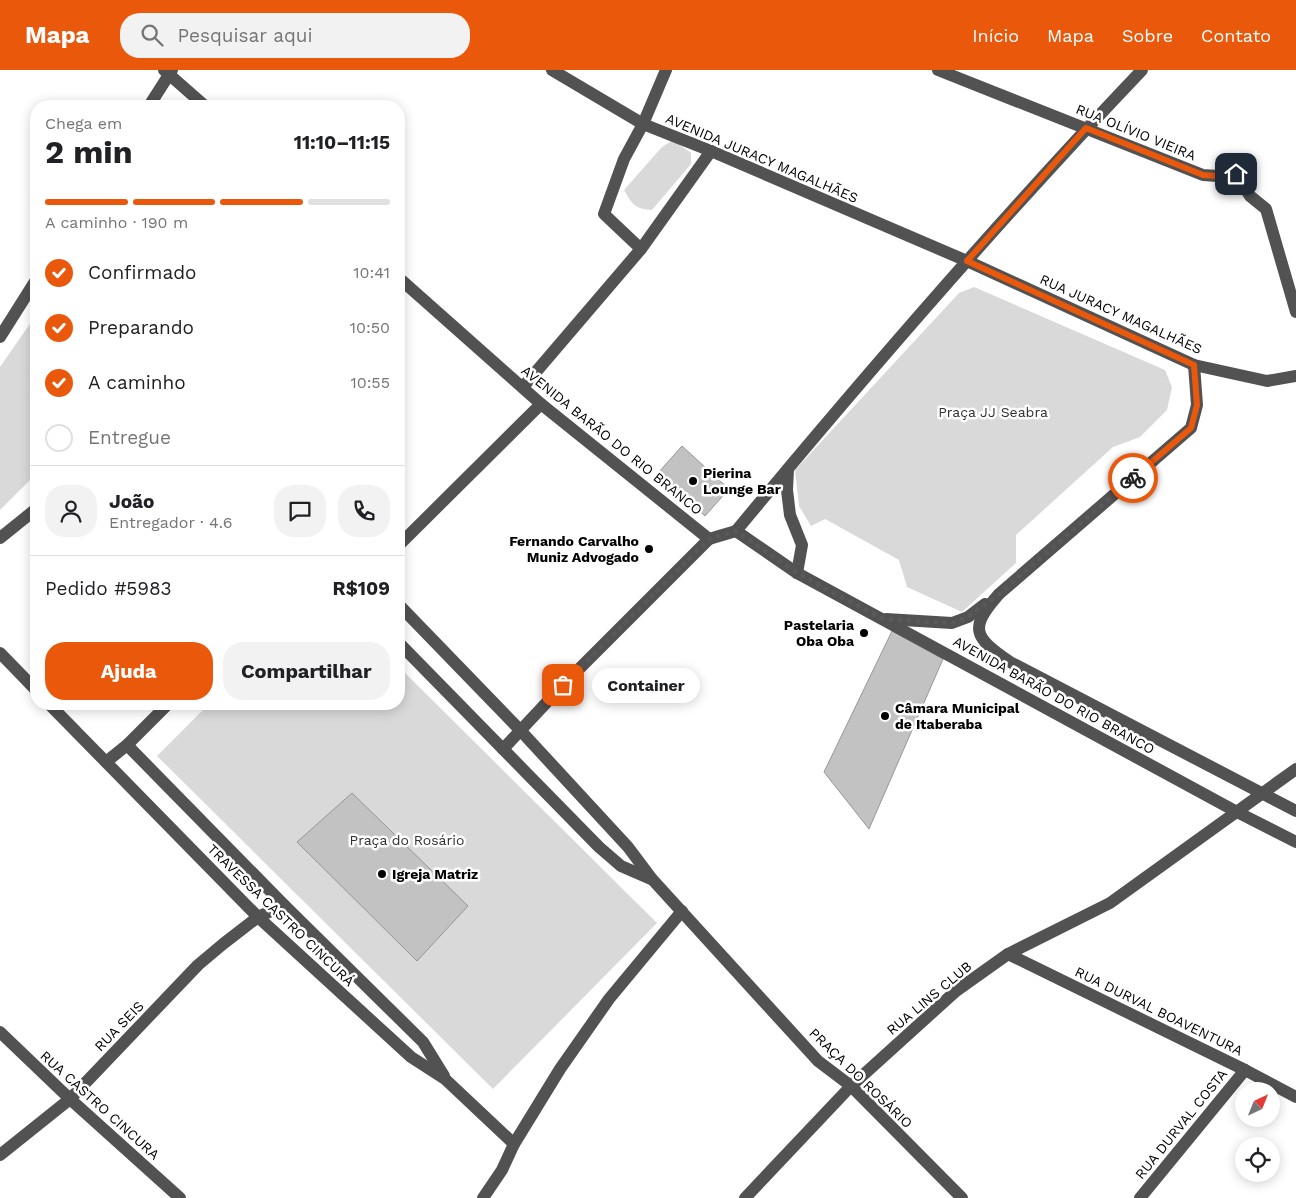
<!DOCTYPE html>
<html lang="pt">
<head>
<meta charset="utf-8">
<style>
	:root { --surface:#fff; --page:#f2f2f2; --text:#202124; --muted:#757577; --line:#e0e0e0; --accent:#ea580c }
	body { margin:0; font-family:"Work Sans",sans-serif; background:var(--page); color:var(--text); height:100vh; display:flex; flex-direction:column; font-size:19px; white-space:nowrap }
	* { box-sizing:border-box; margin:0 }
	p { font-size:16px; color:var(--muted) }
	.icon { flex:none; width:28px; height:28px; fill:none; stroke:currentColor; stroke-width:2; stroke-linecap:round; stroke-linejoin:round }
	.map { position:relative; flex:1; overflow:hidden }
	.sheet { position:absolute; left:30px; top:30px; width:375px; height:610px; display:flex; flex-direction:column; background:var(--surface); border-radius:20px; box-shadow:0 2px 12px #0003 }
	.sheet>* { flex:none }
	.needle { width:32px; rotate:43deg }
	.buttons { position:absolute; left:1235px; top:1012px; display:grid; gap:10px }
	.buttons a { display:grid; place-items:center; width:45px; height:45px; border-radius:50%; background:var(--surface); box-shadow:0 2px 12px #0003; font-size:25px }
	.pin { position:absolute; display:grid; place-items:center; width:42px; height:42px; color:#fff; margin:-21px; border-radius:10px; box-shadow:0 2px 8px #0006 }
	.courier { position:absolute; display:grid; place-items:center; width:50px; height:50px; margin:-25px; border:4px solid #ea580c; border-radius:50%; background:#fff; color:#222; box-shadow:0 1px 6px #0007 }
	.bubble { position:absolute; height:35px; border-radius:18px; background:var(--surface); box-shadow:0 2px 12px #0003; font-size:16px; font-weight:700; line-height:35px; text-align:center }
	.headline em { font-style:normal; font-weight:700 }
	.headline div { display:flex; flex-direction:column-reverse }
	.headline { display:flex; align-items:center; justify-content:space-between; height:85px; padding:0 15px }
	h1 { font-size:32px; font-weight:700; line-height:38px }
	.bar { display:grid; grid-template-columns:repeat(4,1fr); gap:8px 5px; align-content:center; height:60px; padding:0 15px }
	.bar i { height:6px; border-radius:4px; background:var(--line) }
	.bar .current { background:var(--accent) }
	.bar p { grid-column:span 4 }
	.line { display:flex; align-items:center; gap:12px; padding:0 15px; border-top:1px solid var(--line) }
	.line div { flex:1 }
	.round { display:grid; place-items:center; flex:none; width:52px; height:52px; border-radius:20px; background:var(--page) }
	ol { padding:0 15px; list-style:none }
	li { display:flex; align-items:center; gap:15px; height:55px }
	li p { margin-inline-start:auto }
	li .icon { padding:5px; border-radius:50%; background:var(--accent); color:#fff; stroke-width:4 }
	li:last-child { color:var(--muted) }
	li i { width:28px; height:28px; border:2px solid var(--line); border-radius:50% }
	.cta { display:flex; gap:10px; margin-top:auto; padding:10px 15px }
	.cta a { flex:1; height:58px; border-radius:20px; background:var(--accent); color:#fff; font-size:20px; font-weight:700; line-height:58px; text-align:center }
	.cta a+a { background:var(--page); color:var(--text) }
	header { display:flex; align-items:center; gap:30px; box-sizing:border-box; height:70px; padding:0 25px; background:var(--accent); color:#fff }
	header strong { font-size:24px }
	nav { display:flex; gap:28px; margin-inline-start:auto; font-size:18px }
	.search { width:350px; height:45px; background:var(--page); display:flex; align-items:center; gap:12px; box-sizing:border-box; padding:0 18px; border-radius:20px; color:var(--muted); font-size:19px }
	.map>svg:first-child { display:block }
	.park { fill:#d9d9d9 }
	.building { fill:#c2c2c2; stroke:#969696 }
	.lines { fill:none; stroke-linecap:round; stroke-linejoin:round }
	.minor { stroke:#525252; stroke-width:12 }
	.done { stroke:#595959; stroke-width:5; stroke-dasharray:0 9 }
	.route { stroke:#ea580c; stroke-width:6 }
	.poi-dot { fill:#000; stroke:#fff; stroke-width:2 }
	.labels { text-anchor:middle; stroke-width:5; stroke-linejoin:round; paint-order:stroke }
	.street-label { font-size:14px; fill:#000; stroke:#fff }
	.park-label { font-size:14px; fill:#303030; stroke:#fff }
	.poi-label { font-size:14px; font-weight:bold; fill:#000; stroke:#fff; text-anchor:start }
</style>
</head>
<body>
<header>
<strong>Mapa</strong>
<div class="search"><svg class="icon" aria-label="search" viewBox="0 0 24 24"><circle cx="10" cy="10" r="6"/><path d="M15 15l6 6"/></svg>Pesquisar aqui</div>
<nav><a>Início</a><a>Mapa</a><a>Sobre</a><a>Contato</a></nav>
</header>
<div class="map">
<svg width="1296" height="1128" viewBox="0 0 1296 1128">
	<rect width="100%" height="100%" fill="#fff"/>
	<!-- park -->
	<g class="park">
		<path d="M673 70 691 83V94L652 140C635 139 632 134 624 120L662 77Z"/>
		<polygon points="974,217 1165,300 1172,317 1167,340 1140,367 1113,377 1016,465 1016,493 962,542 907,517 899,490 825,449 811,456 799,436 795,400 959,223"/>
		<polygon points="36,245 36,404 0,440 0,297"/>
		<polygon points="399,597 657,853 493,1019 157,686 209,634 399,634"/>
	</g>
	<!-- building -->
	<g class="building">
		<polygon points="682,376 729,419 705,446 658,403"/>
		<polygon points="892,561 943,589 869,759 824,702"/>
		<polygon points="352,723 468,836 417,891 297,772"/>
	</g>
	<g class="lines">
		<!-- minor -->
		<g class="minor">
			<polyline points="164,0 205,36"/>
			<polyline points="552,0 643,54 711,81 967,191 1194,295 1267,311 1296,306"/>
			<polyline points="938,0 1203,105 1232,107 1236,104 1250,126 1266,139 1296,242"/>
			<polyline points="149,36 172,0"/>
			<polyline points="641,179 604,144 624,89 643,54 666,0"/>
			<polyline points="399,208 541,334 709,469 736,461"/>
			<polyline points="0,267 36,210"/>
			<path d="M1194 295 1197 335 1191 358 999 524C969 558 973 567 1010 592L1296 741"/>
			<polyline points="523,317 641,179 711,81"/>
			<polyline points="788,399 787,420 790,445 802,475 797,503"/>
			<polyline points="736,461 797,503 1237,742 1296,772"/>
			<path d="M736 461C867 303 1001 148 1142 0"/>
			<polyline points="0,468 36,439"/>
			<polyline points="399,475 541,334"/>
			<polyline points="399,535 520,660 628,777 652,809 818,991 851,1016 962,1128"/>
			<polyline points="886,549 952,553 968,547 985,534"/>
			<polyline points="399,573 599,777 621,796 651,809"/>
			<polyline points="0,583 36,620"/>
			<polyline points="49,634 258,847 411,987 445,1009 514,1074"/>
			<polyline points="127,675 284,835 423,972 444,1006"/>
			<polyline points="503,679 563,615 709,469"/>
			<polyline points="106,692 127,675 168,634"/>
			<polyline points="1008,884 1245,1000 1296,1027"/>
			<polyline points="0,962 70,1029 180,1128"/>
			<polyline points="0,1085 70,1029 198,895 223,874 258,847 284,835"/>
			<polyline points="483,1128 502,1100 514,1074 560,999 609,929 682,841"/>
			<polyline points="745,1128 851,1016 956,921 1008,884 1110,833 1296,699"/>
			<polyline points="1140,1128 1245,1000"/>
		</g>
	</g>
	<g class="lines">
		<!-- done -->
		<polyline class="done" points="563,615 709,469 736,461 797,503 883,549 952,553 968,547 999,524 1133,408"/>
		<!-- route -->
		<polyline class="route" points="1133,408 1191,358 1197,335 1194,295 967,191 1086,58 1203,105 1232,107 1236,104"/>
	</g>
	<!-- markers -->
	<g class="poi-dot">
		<circle cx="693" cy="411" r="5"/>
		<circle cx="649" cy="479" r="5"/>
		<circle cx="864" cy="563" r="5"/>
		<circle cx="885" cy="646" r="5"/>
		<circle cx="382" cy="804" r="5"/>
	</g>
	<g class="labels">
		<!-- street labels -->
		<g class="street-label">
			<text transform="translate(1136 62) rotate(22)" y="5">RUA OLÍVIO VIEIRA</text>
			<text transform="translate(762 88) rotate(23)" y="5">AVENIDA JURACY MAGALHÃES</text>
			<text transform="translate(1121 244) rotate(24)" y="5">RUA JURACY MAGALHÃES</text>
			<text transform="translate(612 370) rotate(39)" y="5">AVENIDA BARÃO DO RIO BRANCO</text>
			<text transform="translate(1054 625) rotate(29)" y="5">AVENIDA BARÃO DO RIO BRANCO</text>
			<text transform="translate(281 845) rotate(44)" y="5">TRAVESSA CASTRO CINCURÁ</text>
			<text transform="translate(929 928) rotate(-40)" y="5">RUA LINS CLUB</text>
			<text transform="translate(1159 941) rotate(26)" y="5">RUA DURVAL BOAVENTURA</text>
			<text transform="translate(119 956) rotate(-46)" y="5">RUA SEIS</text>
			<text transform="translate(861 1008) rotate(44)" y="5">PRAÇA DO ROSÁRIO</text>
			<text transform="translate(100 1035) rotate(42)" y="5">RUA CASTRO CINCURA</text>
			<text transform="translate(1181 1054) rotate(-51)" y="5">RUA DURVAL COSTA</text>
		</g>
		<!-- park labels -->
		<g class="park-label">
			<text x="993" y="347">Praça JJ Seabra</text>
			<text x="407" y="775">Praça do Rosário</text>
		</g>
		<!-- poi labels -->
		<g class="poi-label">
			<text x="703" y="408">Pierina<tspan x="703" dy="16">Lounge Bar</tspan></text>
			<text x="639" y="476" text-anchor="end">Fernando Carvalho<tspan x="639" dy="16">Muniz Advogado</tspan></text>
			<text x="854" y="560" text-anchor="end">Pastelaria<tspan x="854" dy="16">Oba Oba</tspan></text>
			<text x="895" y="643">Câmara Municipal<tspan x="895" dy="16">de Itaberaba</tspan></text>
			<text x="392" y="809">Igreja Matriz</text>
		</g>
	</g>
</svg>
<div class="buttons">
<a><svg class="needle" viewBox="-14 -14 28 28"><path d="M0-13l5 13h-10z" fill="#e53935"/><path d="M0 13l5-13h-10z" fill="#757577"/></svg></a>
<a><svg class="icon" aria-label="locate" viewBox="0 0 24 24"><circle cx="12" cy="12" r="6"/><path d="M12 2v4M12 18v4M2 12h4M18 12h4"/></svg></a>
</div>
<div class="pin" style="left:563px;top:615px;background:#ea580c"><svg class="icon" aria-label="bag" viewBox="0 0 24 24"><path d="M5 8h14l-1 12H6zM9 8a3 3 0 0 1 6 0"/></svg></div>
<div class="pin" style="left:1236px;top:104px;background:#1f2937"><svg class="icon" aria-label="home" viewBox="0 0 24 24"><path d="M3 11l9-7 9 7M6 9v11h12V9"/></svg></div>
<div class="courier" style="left:1133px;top:408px"><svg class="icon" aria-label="bike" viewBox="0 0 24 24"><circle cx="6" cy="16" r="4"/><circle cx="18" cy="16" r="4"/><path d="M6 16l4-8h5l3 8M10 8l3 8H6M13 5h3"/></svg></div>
<div class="bubble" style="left:592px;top:598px;width:108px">Container</div>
<section class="sheet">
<div class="headline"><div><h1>2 min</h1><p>Chega em</p></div><em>11:10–11:15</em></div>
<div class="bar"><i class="current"></i><i class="current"></i><i class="current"></i><i></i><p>A caminho · 190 m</p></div>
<ol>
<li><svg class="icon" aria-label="check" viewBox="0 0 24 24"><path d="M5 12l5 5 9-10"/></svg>Confirmado<p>10:41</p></li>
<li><svg class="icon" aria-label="check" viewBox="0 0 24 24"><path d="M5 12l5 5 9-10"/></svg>Preparando<p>10:50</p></li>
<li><svg class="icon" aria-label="check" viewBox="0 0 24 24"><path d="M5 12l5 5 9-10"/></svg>A caminho<p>10:55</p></li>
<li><i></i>Entregue</li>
</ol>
<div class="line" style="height:90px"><a class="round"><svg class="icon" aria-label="person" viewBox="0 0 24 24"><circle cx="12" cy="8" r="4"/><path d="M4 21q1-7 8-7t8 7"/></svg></a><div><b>João</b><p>Entregador · 4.6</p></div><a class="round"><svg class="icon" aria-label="chat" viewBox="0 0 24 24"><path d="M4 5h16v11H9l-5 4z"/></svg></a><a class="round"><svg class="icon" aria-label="phone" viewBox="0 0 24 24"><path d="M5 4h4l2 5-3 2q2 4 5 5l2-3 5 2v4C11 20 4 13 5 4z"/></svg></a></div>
<div class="line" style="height:65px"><div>Pedido #5983</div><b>R$109</b></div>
<div class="cta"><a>Ajuda</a><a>Compartilhar</a></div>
</section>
</div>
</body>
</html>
